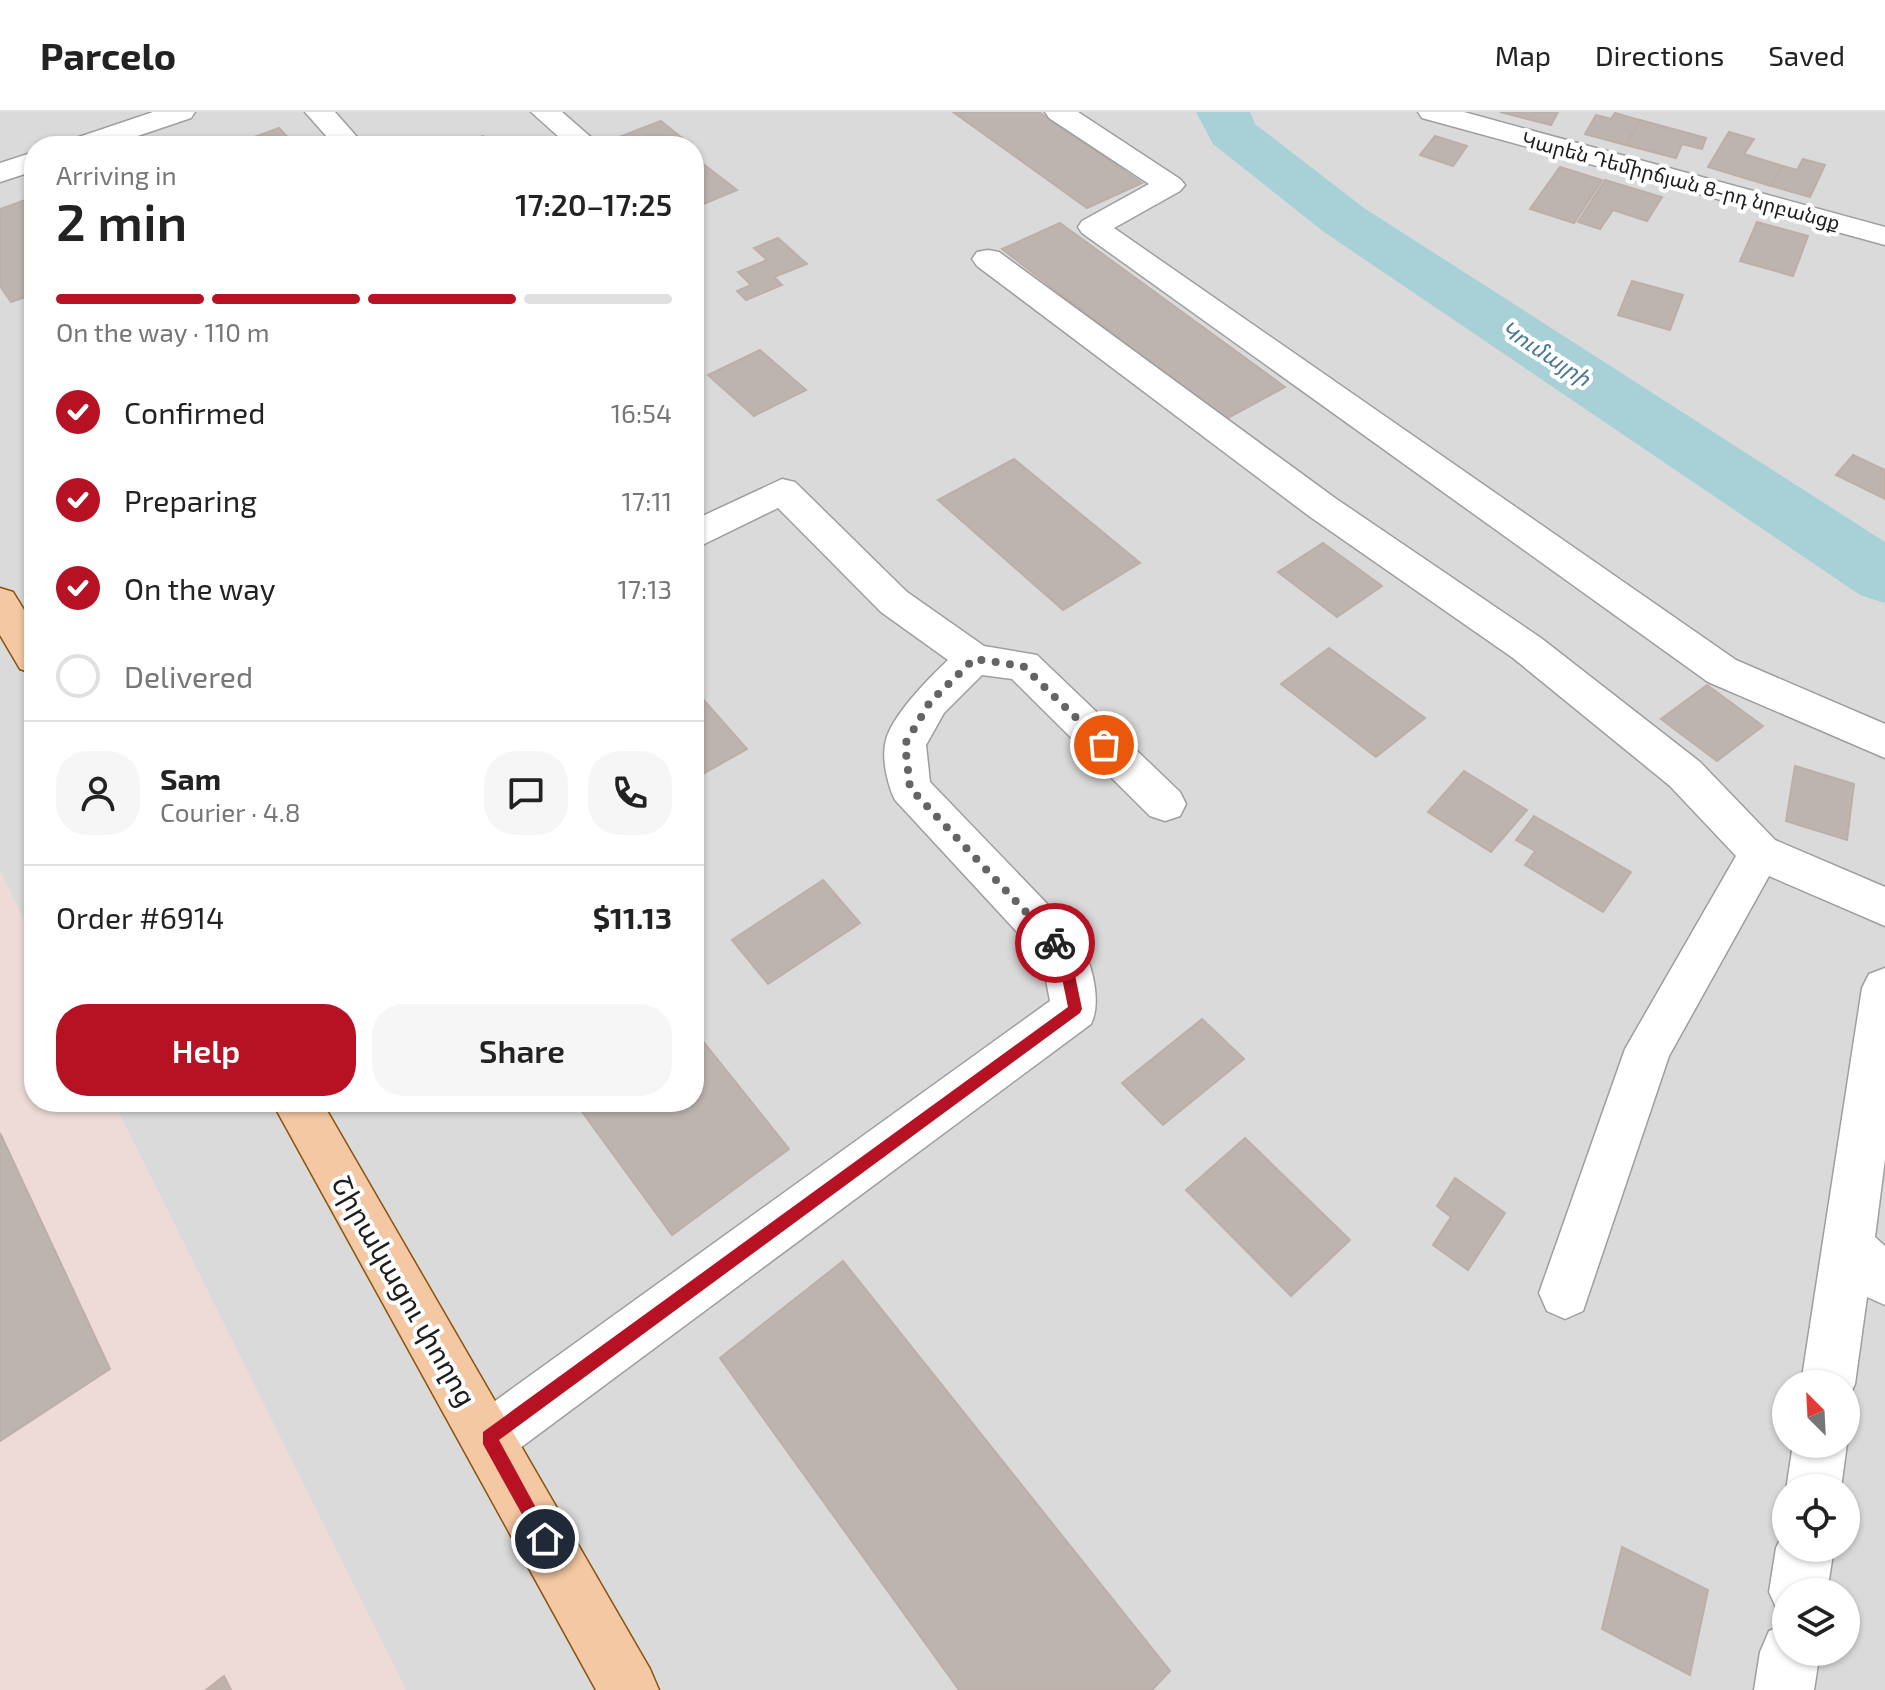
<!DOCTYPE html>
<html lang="en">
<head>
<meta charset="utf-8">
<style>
	:root { --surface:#fff; --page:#f6f6f6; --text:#222; --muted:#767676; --line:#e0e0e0; --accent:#b71223 }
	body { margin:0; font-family:"Exo 2","Noto Sans Armenian",sans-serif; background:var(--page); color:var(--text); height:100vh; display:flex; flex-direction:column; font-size:30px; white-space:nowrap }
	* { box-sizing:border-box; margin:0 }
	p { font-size:26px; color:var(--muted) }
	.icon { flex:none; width:44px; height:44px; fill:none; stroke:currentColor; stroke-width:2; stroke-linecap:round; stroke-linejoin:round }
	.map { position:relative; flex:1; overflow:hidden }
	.panel { position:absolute; left:24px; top:24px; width:680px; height:976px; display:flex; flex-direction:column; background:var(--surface); border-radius:32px; box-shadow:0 2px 6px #0004 }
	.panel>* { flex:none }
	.needle { width:52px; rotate:336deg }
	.tools { position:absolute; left:1772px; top:1258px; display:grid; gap:16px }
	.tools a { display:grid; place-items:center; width:88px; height:88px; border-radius:50%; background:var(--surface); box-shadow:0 2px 6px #0004; font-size:40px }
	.pin { position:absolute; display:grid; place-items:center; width:68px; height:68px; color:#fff; margin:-34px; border:4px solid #fff; border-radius:50%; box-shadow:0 2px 8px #0007 }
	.courier { position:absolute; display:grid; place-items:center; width:80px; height:80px; margin:-40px; border:6px solid #b71223; border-radius:50%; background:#fff; color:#222; box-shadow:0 2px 10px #0007 }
	.summary em { font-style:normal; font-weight:600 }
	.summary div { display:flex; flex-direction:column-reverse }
	.summary { display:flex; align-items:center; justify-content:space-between; height:136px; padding:0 32px }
	h1 { font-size:52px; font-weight:600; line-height:60px }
	.bar { display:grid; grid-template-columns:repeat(4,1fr); gap:12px 8px; align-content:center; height:96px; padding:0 32px }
	.bar i { height:10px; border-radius:6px; background:var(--line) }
	.bar .active { background:var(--accent) }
	.bar p { grid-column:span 4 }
	.line { display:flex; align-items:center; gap:20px; padding:0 32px; border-top:2px solid var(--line) }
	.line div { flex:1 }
	.round { display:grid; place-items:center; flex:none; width:84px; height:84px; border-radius:32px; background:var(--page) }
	ol { padding:0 32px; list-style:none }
	li { display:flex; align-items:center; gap:24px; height:88px }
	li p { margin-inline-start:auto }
	li .icon { padding:8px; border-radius:50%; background:var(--accent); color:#fff; stroke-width:4 }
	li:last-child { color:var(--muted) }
	li i { width:44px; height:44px; border:4px solid var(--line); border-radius:50% }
	.action { display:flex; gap:16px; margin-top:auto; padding:16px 32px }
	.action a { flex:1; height:92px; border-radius:32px; background:var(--accent); color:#fff; font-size:32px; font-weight:600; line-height:92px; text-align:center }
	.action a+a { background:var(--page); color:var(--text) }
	header { display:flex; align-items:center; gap:48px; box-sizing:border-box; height:112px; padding:0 40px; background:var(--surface); border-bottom:2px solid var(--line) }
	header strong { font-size:38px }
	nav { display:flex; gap:44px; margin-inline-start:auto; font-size:28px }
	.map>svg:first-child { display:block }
	.residential { fill:#dbdada; fill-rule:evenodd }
	.military { fill:#eedbd7 }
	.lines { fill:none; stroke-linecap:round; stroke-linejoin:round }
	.river { fill:#a7d1d7; fill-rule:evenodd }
	.building { fill:#bdb4b0; stroke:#bdaea7; stroke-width:2 }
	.minor-casing { stroke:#9e9e9e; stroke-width:3 }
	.major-casing { stroke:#88530d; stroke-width:3 }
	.minor { fill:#fff; fill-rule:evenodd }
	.major { fill:#f3c8a2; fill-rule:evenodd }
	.route { fill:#b71223 }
	.done { stroke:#666462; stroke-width:8; stroke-dasharray:0 14.4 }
	.labels { text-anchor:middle; stroke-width:8; stroke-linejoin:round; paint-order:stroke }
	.far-street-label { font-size:20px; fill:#1d1d1d; stroke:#fff }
	.far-water-label { font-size:22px; font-style:italic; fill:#4c7894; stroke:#fff }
	.near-street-label { font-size:28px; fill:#1d1d1d; stroke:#fff }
</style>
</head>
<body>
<header>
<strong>Parcelo</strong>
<nav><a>Map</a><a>Directions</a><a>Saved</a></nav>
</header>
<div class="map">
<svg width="1885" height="1578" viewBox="0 0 1885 1578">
	<rect width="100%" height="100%" fill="#ede9e3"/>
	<!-- residential -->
	<path class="residential" d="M0 0H1885V1578H0ZM34 34H694V990H34ZM1786 1272H1846V1332H1786ZM1786 1376H1846V1436H1786ZM1786 1480H1846V1540H1786Z"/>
	<!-- military -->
	<polygon class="military" points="0,759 34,828 34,990 114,990 406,1578 0,1578"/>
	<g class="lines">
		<!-- river -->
		<polygon class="river" points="1196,0 1250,0 1255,12 1364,96 1885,430 1885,491 1860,483 1324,120 1213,32"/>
	</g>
	<!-- building -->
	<g class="building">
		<polygon points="953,0 1039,0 1142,71 1087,96"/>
		<polygon points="1500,0 1558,0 1551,13"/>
		<polygon points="1615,1 1640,8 1626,33 1585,22 1596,3 1611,7"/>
		<polygon points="1640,8 1706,26 1702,37 1682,32 1676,46 1626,33"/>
		<polygon points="661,9 692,34 630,34 619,25"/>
		<polygon points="279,16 296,34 229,34"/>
		<polygon points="1729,20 1754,27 1744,42 1783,54 1771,74 1708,55"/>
		<polygon points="483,24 494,34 458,34"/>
		<polygon points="1435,24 1467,34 1453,54 1420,43"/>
		<polygon points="1803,47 1825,53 1810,85 1771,74 1783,54 1797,58"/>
		<polygon points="698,48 737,78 694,96 694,49"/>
		<polygon points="1560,55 1602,68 1574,111 1530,97"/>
		<polygon points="1605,68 1662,85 1647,109 1613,98 1600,117 1578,110"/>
		<polygon points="34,85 34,182 11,190 0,174 0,97"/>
		<polygon points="1757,110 1808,124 1793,164 1740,149"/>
		<polygon points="1060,111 1285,275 1224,308 1002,137"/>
		<polygon points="778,126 807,152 774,165 782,173 746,188 737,179 751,173 738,160 767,148 754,136"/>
		<polygon points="1632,169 1683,183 1670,218 1618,203"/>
		<polygon points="760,238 806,278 754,304 708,263"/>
		<polygon points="1853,343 1885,358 1885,387 1836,363"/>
		<polygon points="1014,347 1140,451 1063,498 938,388"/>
		<polygon points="1323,431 1382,474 1337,505 1278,460"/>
		<polygon points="1329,536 1425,606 1376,645 1281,572"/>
		<polygon points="1707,573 1763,614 1717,649 1661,607"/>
		<polygon points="701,585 747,637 694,667 694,589"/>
		<polygon points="1795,654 1854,672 1847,728 1786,709"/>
		<polygon points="1464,659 1527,698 1491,740 1428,700"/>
		<polygon points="1534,704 1631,760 1603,800 1525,753 1535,739 1516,728"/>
		<polygon points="823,768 860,811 768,872 732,828"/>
		<polygon points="1202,907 1244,947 1163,1013 1122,971"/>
		<polygon points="694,918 789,1037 672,1123 575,990 694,990"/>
		<polygon points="0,1021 110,1257 0,1329"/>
		<polygon points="1245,1026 1350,1128 1291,1184 1186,1078"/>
		<polygon points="1455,1066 1505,1101 1468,1158 1433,1133 1451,1105 1437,1094"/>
		<polygon points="843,1149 1170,1559 1152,1578 959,1578 720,1246"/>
		<polygon points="1622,1435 1708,1478 1690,1563 1602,1517"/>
		<polygon points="224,1564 231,1578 206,1578"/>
	</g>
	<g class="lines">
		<defs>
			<g id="minor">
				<polygon points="153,0 195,0 191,6 108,34 66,34 70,28"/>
				<polygon points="305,0 335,0 365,34 335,34"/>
				<polygon points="531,0 562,0 601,34 569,34"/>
				<polygon points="1045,0 1078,0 1180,67 1185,73 1180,79 1114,116 1736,548 1885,612 1885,646 1708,570 1082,121 1078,115 1082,109 1149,72 1049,6"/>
				<polygon points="1418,0 1464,0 1885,115 1885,133 1422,6"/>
				<polygon points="34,40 34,59 0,70 0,51"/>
				<polygon points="988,138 999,140 1335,386 1541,526 1700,650 1775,728 1885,775 1885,814 1769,764 1669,944 1583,1199 1565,1207 1547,1199 1539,1181 1625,937 1736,744 1670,674 1513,546 1309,404 977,154 972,147 977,140"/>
				<path d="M782 367 795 370 907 480 984 534 1037 543 1180 680 1186 692 1180 704 1165 709 1150 704 1012 567 982 563 944 601 926 633 930 670 1079 825C1090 849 1103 887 1091 912L508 1345 489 1353 470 1345 462 1326 470 1307 1050 889 1042 847 895 688C888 674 882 649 885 633 888 607 929 566 948 548L881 500 778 396 694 437V408Z"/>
				<polygon points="1885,856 1885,1047 1875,1125 1885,1134 1885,1193 1867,1185 1855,1272 1846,1291 1846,1272 1801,1272 1862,876 1869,862"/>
				<polygon points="1846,1328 1847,1332 1841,1376 1786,1378 1793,1332 1846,1332"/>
				<polygon points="1786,1415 1786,1436 1834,1436 1827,1480 1786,1480 1786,1504 1778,1500 1769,1480 1776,1436"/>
				<polygon points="1786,1512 1786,1540 1820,1540 1814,1578 1754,1578 1760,1540 1769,1519"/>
			</g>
			<g id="major">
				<polygon points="0,476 13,480 34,514 34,562 20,557 0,523"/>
				<polygon points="272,990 322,990 650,1557 659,1578 596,1578"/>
			</g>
		</defs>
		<!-- minor casing -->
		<use href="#minor" class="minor-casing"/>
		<!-- major casing -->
		<use href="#major" class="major-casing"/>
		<!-- minor -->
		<use href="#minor" class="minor"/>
		<!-- major -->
		<use href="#major" class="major"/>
	</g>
	<!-- route -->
	<polygon class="route" points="1055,825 1070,839 1082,897 1080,901 499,1328 553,1427 551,1433 545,1435 539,1433 483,1332 483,1320 1068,895 1057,842 1048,831"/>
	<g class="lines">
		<!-- done -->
		<polyline class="done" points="1055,831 910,676 905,632 930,590 974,547 1023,554 1104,633"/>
	</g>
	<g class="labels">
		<!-- far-street labels -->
		<g class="far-street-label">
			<text transform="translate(1681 69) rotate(15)" y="7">Կարեն Դեմիրճյան 8-րդ նրբանցք</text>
		</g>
		<!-- far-water labels -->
		<g class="far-water-label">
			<text transform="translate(1546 241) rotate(33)" y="8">Կումայրի</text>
		</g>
		<!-- near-street labels -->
		<g class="near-street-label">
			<text transform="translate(404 1179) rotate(60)" y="10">Շիրակացու փողոց</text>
		</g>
	</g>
</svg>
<div class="tools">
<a><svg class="needle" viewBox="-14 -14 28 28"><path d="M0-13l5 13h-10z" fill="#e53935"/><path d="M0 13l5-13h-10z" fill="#767676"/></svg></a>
<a><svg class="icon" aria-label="locate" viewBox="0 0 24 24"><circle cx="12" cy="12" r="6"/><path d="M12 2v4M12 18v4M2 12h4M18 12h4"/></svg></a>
<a><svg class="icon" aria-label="layers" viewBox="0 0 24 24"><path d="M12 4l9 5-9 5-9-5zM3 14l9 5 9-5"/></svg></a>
</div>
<div class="pin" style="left:1104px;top:633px;background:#ea580c"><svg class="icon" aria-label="bag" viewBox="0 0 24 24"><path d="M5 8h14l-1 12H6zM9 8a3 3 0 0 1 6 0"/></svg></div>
<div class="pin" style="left:545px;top:1427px;background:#1f2937"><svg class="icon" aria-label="home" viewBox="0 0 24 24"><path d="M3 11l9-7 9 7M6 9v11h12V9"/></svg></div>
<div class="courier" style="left:1055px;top:831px"><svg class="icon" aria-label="bike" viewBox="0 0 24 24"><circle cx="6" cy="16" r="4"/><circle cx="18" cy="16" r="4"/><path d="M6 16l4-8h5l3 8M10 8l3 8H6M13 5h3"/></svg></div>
<section class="panel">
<div class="summary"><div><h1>2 min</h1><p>Arriving in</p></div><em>17:20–17:25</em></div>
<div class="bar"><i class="active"></i><i class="active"></i><i class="active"></i><i></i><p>On the way · 110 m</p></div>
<ol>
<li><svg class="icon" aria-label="check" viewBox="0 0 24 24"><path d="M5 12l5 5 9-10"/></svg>Confirmed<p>16:54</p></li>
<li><svg class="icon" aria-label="check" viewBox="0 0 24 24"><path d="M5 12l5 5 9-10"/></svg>Preparing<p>17:11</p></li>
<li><svg class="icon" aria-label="check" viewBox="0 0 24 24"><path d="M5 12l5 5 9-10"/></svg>On the way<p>17:13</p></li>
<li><i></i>Delivered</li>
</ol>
<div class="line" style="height:144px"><a class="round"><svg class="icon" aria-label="person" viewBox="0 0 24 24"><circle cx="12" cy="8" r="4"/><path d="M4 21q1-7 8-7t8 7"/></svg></a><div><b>Sam</b><p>Courier · 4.8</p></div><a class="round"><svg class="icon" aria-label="chat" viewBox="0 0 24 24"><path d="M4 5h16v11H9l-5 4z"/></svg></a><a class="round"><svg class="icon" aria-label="phone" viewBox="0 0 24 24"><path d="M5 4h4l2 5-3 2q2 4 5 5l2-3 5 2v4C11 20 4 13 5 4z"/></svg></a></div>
<div class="line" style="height:104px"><div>Order #6914</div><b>$11.13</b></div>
<div class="action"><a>Help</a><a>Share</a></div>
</section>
</div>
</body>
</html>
